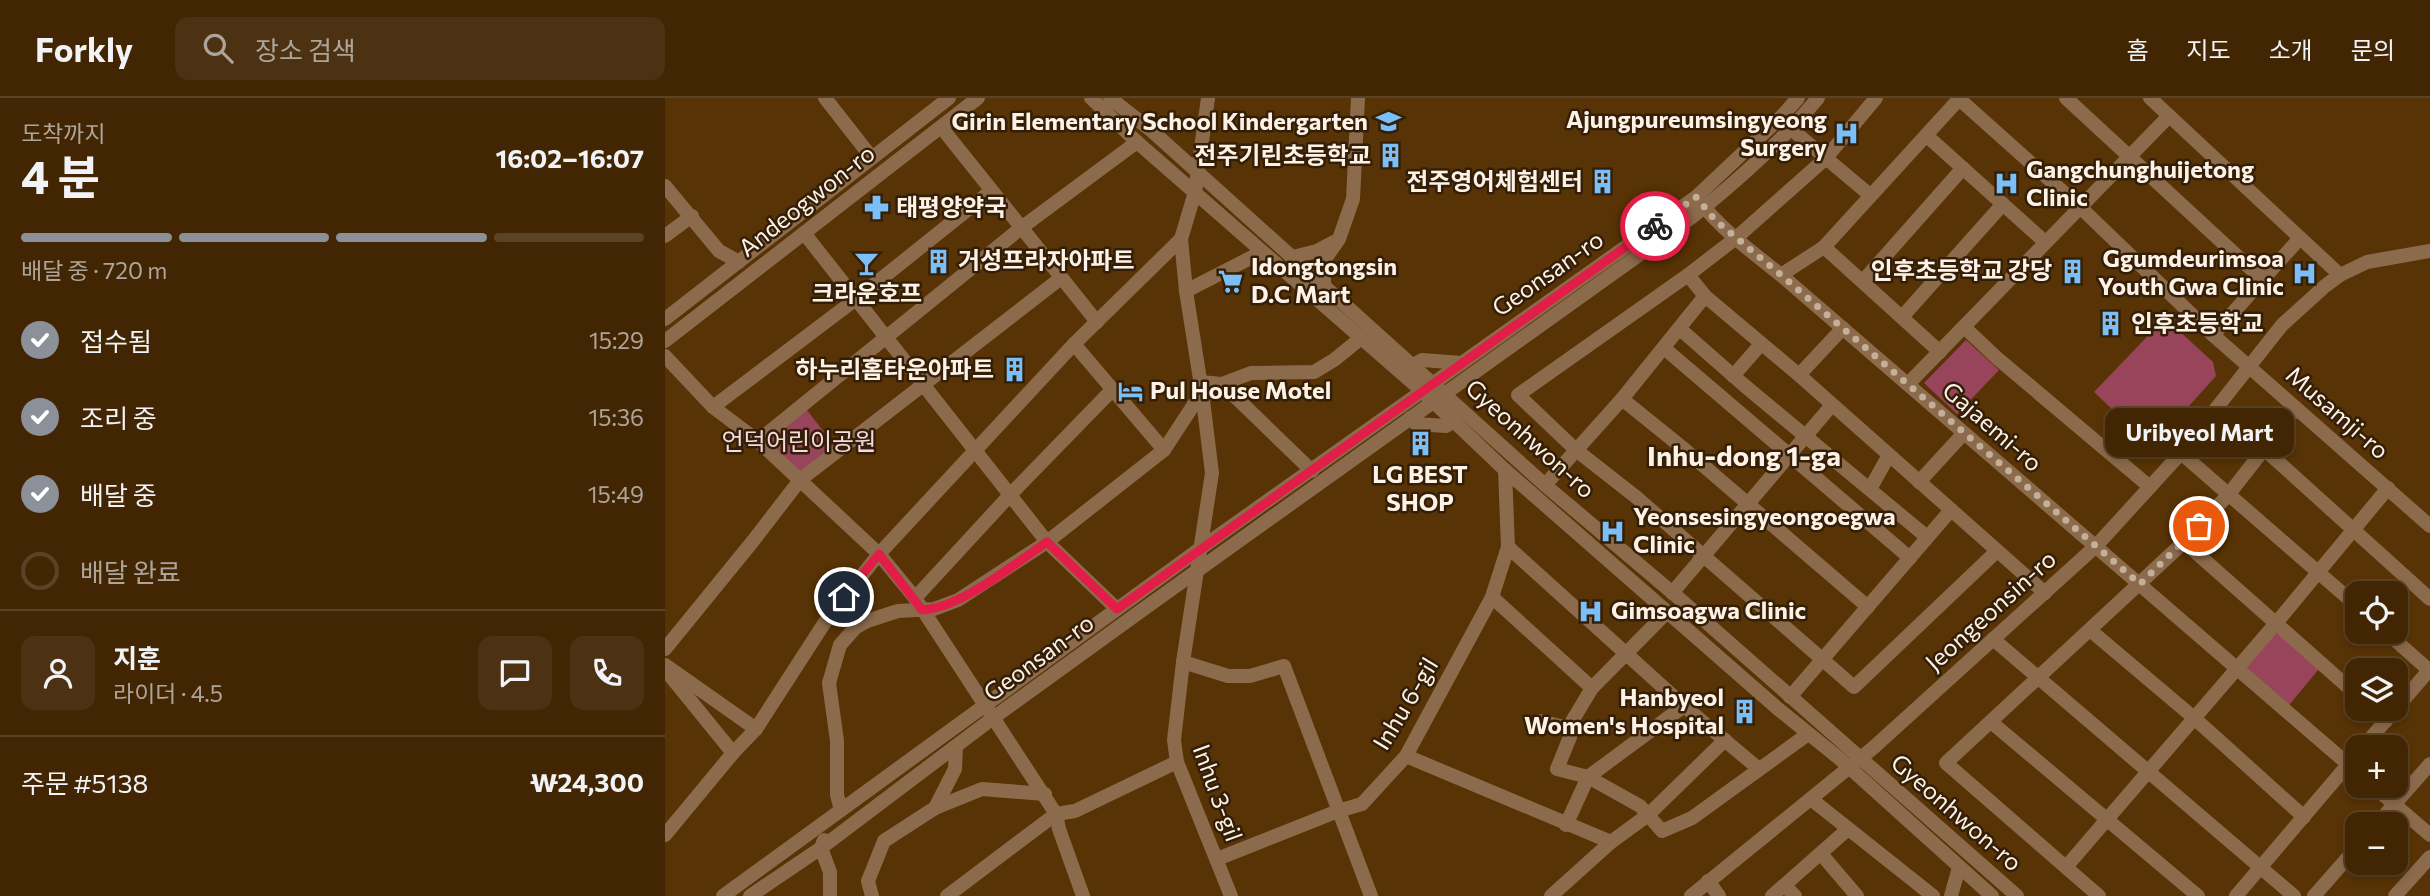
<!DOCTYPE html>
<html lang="ko">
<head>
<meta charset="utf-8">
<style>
	:root { --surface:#422604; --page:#4c3213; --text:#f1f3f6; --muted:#aea59a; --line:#5a4326; --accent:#8c9099 }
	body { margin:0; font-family:Commissioner,"Noto Sans KR",sans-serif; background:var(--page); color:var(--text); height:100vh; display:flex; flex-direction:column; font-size:26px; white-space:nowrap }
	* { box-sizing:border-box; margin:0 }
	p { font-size:23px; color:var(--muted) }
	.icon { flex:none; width:38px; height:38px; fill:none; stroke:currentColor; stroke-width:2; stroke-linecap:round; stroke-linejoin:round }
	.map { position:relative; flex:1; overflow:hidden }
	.drawer { display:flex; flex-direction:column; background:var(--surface); width:665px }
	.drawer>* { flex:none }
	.fabs { position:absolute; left:1680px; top:483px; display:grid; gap:14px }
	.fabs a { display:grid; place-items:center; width:63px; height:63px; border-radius:14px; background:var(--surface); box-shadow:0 4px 10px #0003,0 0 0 2px var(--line); font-size:35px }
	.pin { position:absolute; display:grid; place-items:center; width:60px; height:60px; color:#fff; margin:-30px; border:4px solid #fff; border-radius:50%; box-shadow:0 2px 7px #0007 }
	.courier { position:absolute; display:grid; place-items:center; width:70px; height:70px; margin:-35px; border:5px solid #e11d48; border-radius:50%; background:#fff; color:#222; box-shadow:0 2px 9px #0007 }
	.bubble { position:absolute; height:49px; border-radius:14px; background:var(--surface); box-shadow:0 4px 10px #0003,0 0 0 2px var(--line); font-size:23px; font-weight:700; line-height:49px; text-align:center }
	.overview em { font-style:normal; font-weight:700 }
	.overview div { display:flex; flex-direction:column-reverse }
	.overview { display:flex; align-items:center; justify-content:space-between; height:119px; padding:0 21px }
	h1 { font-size:46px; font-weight:700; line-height:52px }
	.bar { display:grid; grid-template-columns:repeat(4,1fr); gap:10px 7px; align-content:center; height:84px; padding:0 21px }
	.bar i { height:9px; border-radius:5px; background:var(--line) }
	.bar .selected { background:var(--accent) }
	.bar p { grid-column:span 4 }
	.line { display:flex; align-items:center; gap:18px; padding:0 21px; border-top:2px solid var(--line) }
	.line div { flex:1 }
	.round { display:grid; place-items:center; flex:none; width:74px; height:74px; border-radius:14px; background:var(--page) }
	ol { padding:0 21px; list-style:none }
	li { display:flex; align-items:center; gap:21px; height:77px }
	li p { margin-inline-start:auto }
	li .icon { padding:7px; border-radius:50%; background:var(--accent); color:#fff; stroke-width:4 }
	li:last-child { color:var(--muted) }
	li i { width:38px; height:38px; border:4px solid var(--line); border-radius:50% }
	header { display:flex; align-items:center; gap:42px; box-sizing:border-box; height:98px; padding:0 35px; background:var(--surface); border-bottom:2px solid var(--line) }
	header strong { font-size:33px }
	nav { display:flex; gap:38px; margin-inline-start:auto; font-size:24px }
	.search { width:490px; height:63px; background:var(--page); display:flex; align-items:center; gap:18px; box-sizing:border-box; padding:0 24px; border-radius:14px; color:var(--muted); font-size:26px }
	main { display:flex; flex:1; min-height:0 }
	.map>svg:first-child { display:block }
	.green { fill:#98445b }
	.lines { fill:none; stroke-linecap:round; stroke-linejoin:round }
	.minor { stroke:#8c6b4c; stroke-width:14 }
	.done { stroke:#c4af98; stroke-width:7; stroke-dasharray:0 12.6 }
	.route { stroke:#e11d48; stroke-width:9 }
	.labels { text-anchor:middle; stroke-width:5; stroke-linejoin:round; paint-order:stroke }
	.poi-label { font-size:24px; font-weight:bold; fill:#fef2e7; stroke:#331e07; text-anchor:end }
	.street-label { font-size:24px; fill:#fef2e7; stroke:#331e07 }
	.park-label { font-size:24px; fill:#f6d9de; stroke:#331e07 }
	.quarter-label { font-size:28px; font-weight:bold; fill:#fef2e7; stroke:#331e07 }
</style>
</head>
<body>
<header>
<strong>Forkly</strong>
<div class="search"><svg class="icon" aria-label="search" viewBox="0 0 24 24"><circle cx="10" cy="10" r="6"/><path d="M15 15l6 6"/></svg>장소 검색</div>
<nav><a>홈</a><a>지도</a><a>소개</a><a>문의</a></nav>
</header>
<main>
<section class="drawer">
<div class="overview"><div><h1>4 분</h1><p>도착까지</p></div><em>16:02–16:07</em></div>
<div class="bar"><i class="selected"></i><i class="selected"></i><i class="selected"></i><i></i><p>배달 중 · 720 m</p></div>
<ol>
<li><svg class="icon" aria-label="check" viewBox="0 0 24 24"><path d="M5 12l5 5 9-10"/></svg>접수됨<p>15:29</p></li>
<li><svg class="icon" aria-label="check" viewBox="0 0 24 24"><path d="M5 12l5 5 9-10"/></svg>조리 중<p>15:36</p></li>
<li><svg class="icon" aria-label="check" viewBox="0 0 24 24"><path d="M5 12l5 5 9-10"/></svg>배달 중<p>15:49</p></li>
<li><i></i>배달 완료</li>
</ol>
<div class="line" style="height:126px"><a class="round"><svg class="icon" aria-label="person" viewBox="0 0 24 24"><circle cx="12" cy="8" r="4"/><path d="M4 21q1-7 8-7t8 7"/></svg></a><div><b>지훈</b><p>라이더 · 4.5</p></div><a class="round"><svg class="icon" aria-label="chat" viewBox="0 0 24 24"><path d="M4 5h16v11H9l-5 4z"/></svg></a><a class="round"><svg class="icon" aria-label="phone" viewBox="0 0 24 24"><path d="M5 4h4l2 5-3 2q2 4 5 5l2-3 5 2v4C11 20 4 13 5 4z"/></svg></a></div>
<div class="line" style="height:91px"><div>주문 #5138</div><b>₩24,300</b></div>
</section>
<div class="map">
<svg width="1765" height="798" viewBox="0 0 1765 798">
	<rect width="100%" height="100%" fill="#583305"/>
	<!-- green -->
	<g class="green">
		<polygon points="1500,220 1548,264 1551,278 1487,349 1429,294"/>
		<polygon points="1301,242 1334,272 1292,316 1259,285"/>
		<polygon points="138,307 173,352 133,380 93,343"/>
		<polygon points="1612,524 1658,566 1620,612 1571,569"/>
	</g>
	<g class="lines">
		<!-- minor -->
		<g class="minor">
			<polyline points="160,0 207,60"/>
			<polyline points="426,0 472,44 757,293 840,372 1112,610 1175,661 1327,798"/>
			<polyline points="445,0 487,33 880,387 1016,502 1352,798"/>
			<polyline points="543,0 530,94 516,141 521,193 537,294 547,375 518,564 509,642 512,664 566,798"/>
			<polyline points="1211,0 1160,61 1071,140 1023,177 853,297 911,352 971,399 1189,589 1332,453"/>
			<polyline points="1293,0 1415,109 1548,237 1765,428"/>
			<polyline points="1401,0 1597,181"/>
			<polyline points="1485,0 1675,177"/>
			<polyline points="276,29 432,224"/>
			<polyline points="1125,30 1205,97"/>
			<polyline points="1262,38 1380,144"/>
			<polyline points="0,88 54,153 74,164"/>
			<path d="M1034 103C1057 132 1087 154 1116 177L1692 674"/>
			<polyline points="139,135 382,444 452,511"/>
			<polyline points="0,138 27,118"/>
			<polyline points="1159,149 1275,254"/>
			<polyline points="628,159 652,153 669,144"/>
			<polyline points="1023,177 1040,198 1134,277 1380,495"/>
			<polyline points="1116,177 1159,149 1295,0"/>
			<polyline points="1198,183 1298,70"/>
			<polyline points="659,186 660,161 674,141 688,101 693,0"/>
			<polyline points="521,193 597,154"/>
			<polyline points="1237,219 1338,106"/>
			<polyline points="0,221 284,0"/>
			<polyline points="1299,229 1332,260 1485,389"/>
			<polyline points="1015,231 1080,288 1262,439"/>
			<polyline points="1548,237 1635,140"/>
			<polyline points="0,243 313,0"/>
			<polyline points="409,246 499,352"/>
			<polyline points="999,250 1245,460"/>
			<polyline points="0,258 48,309 93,343 214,456 250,500 391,716 394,731 418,798"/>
			<polyline points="748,267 757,262 797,265"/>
			<polyline points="1134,277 1178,230"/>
			<polyline points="1068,278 1096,246"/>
			<polyline points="535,284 557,286 647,373"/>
			<polyline points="557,286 586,275 649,274 669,262 696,240"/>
			<polyline points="1243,286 1504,18"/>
			<polyline points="957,301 1019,351 1203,509"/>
			<polyline points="48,309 191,201 326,93"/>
			<polyline points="745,320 751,326 781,328 789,323"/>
			<polyline points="93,343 356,130 472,44"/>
			<polyline points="1599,351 1765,501"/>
			<polyline points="1516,355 1692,508"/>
			<polyline points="1254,384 1299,335"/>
			<polyline points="880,387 957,301 1040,198"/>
			<polyline points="1205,391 1224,357"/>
			<polyline points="1519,444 1692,597"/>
			<polyline points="843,449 1019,608 1094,671"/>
			<polyline points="1007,495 1167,307"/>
			<polyline points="827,499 927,590"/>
			<polyline points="250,500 345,397 448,291"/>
			<polyline points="1002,514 927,590 903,630 905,639 892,671 923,679 975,708 997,733 1027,720 1143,636"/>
			<polyline points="1425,532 1528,619 1639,719"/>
			<polyline points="1721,534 1765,573"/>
			<polyline points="1328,541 1629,798"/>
			<polyline points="0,551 88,443 135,382 396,180"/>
			<polyline points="518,564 563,578 585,578 619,568 706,798"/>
			<polyline points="0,567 91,631"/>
			<polyline points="3,575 68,655"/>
			<polyline points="1125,599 1286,412"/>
			<polyline points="1708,611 1721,623"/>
			<polyline points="875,623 903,630"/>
			<polyline points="1326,624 1533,798"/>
			<polyline points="1698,649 1765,571"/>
			<polyline points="741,658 946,744"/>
			<polyline points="1708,688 1765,737"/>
			<polyline points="1146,701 1268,798"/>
			<polyline points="270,710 317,691 380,696"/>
			<polyline points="176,712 172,697 172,643 164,585 175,547 190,530 202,523 233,513 269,511 293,502 382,444 499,352 537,294"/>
			<polyline points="1712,726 1765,666"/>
			<polyline points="901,727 923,679 1019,608"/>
			<polyline points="0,737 68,655 91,631 162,521 214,456 409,246 516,141"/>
			<polyline points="159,742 156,750 165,774 165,798"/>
			<polyline points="1157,757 1192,798"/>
			<polyline points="552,761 673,713 697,706 741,658 827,499 843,449 840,372"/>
			<polyline points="1401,769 1612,524 1723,390"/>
			<polyline points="1043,783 1054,798"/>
			<polyline points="1120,788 1130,798"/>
			<polyline points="58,798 536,450 1031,99 1117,18 1133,0"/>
			<path d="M85 798 156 750 328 620 480 510 1027 119C1069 86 1119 41 1153 0"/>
			<polyline points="207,798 203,783 219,743 270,710 290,671 291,648"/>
			<polyline points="282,798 391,716 410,713 512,664"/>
			<polyline points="886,798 946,744 983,717 1060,642"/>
			<polyline points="1026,798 1208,650 1431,448 1516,355 1617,227 1660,188 1675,177 1702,164 1765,153"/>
			<polyline points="1107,798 1183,731"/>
			<polyline points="1286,798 1294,769"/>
			<polyline points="1434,798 1281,665 1519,444 1564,396 1631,310"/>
			<polyline points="1571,798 1692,656"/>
			<polyline points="1649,798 1692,749"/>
			<polyline points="1730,798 1765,759"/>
		</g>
	</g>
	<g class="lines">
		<!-- done -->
		<polyline class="done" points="990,128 1031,99 1050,122 1116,177 1475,486 1534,428"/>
		<!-- route -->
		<path class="route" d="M179 499 214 456 257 512C296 510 349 466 382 444L452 511 990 128"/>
	</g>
	<!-- icons -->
	<defs>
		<symbol id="school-bare" viewBox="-9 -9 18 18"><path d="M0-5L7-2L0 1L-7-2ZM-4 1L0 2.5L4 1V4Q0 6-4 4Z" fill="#7abff8" stroke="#331e07" stroke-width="2.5" paint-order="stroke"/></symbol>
		<symbol id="hospital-bare" viewBox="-9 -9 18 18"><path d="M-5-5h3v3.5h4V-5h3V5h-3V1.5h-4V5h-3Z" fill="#7abff8" stroke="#331e07" stroke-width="2.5" paint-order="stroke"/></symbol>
		<symbol id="building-bare" viewBox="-9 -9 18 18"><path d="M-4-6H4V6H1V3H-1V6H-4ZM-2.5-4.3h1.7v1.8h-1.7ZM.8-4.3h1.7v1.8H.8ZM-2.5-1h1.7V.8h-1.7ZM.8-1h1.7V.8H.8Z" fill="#7abff8" stroke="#331e07" stroke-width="2.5" paint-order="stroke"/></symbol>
		<symbol id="pharmacy-bare" viewBox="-9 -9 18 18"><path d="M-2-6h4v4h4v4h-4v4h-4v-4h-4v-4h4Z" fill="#7abff8" stroke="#331e07" stroke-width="2.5" paint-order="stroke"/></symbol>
		<symbol id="bar-bare" viewBox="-9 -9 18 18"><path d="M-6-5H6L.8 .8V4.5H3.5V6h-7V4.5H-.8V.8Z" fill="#7abff8" stroke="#331e07" stroke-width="2.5" paint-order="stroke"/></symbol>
		<symbol id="supermarket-bare" viewBox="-9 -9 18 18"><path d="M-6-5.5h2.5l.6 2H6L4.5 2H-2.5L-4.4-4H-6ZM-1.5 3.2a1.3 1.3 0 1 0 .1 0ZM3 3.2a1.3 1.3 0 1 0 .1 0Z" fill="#7abff8" stroke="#331e07" stroke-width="2.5" paint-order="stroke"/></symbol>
		<symbol id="hotel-bare" viewBox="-9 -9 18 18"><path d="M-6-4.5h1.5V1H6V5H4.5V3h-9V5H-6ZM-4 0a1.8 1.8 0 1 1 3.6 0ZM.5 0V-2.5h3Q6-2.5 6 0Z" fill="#7abff8" stroke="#331e07" stroke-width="2.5" paint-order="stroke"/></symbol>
	</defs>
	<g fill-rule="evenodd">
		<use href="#school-bare" x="706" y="6" width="35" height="35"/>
		<use href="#hospital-bare" x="1164" y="18" width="35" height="35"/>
		<use href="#building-bare" x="708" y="40" width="35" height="35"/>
		<use href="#building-bare" x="920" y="66" width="35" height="35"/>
		<use href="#hospital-bare" x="1324" y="68" width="35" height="35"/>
		<use href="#pharmacy-bare" x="194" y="92" width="35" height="35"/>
		<use href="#building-bare" x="256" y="146" width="35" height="35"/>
		<use href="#bar-bare" x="184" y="148" width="35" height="35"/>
		<use href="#building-bare" x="1390" y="156" width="35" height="35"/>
		<use href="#hospital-bare" x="1622" y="158" width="35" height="35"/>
		<use href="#supermarket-bare" x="548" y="166" width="35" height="35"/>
		<use href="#building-bare" x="1428" y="208" width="35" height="35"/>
		<use href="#building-bare" x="332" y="254" width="35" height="35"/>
		<use href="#hotel-bare" x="448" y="276" width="35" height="35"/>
		<use href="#building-bare" x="738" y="328" width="35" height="35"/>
		<use href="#hospital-bare" x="930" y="416" width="35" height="35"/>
		<use href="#hospital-bare" x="908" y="496" width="35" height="35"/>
		<use href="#building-bare" x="1062" y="596" width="35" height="35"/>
	</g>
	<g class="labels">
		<!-- poi labels -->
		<g class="poi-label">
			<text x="1162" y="30">Ajungpureumsingyeong<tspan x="1162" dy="28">Surgery</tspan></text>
			<text x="703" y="32">Girin Elementary School Kindergarten</text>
			<text x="706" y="66">전주기린초등학교</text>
			<text x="1361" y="80" text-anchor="start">Gangchunghuijetong<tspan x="1361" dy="28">Clinic</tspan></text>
			<text x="918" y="92">전주영어체험센터</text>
			<text x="231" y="118" text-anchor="start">태평양약국</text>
			<text x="1619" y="169">Ggumdeurimsoa<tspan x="1619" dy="28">Youth Gwa Clinic</tspan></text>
			<text x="293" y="171" text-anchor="start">거성프라자아파트</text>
			<text x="586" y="177" text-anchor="start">Idongtongsin<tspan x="586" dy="28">D.C Mart</tspan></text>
			<text x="1387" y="181">인후초등학교 강당</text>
			<text x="202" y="204" text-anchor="middle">크라운호프</text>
			<text x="1466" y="234" text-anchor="start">인후초등학교</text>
			<text x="329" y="280">하누리홈타운아파트</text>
			<text x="485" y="301" text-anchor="start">Pul House Motel</text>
			<text x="755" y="385" text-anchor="middle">LG BEST<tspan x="755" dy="28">SHOP</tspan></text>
			<text x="968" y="427" text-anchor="start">Yeonsesingyeongoegwa<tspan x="968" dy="28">Clinic</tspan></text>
			<text x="946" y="521" text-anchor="start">Gimsoagwa Clinic</text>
			<text x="1059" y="608">Hanbyeol<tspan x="1059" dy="28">Women's Hospital</tspan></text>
		</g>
		<!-- street labels -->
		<g class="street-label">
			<text transform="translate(142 103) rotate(-38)" y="8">Andeogwon-ro</text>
			<text transform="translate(883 176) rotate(-35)" y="8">Geonsan-ro</text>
			<text transform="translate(1672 315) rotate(41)" y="8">Musamji-ro</text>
			<text transform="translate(1327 329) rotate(41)" y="8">Gajaemi-ro</text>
			<text transform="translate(865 341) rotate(42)" y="8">Gyeonhwon-ro</text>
			<text transform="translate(1326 513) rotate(-42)" y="8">Jeongeonsin-ro</text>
			<text transform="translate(374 560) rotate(-36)" y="8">Geonsan-ro</text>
			<text transform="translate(741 606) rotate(-59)" y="8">Inhu 6-gil</text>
			<text transform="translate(552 695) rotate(70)" y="8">Inhu 3-gil</text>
			<text transform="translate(1291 715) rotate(41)" y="8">Gyeonhwon-ro</text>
		</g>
		<!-- park labels -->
		<g class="park-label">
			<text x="134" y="352">언덕어린이공원</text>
		</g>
		<!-- quarter labels -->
		<g class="quarter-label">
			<text x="1079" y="368">Inhu-dong 1-ga</text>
		</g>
	</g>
</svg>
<div class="fabs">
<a><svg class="icon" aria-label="locate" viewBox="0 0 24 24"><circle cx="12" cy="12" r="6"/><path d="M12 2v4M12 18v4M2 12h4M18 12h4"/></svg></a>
<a><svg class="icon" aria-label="layers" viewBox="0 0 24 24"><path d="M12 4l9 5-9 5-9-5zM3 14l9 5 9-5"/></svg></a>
<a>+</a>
<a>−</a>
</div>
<div class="pin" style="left:1534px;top:428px;background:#ea580c"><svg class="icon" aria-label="bag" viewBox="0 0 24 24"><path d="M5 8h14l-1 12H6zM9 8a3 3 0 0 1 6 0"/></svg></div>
<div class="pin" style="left:179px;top:499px;background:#1f2937"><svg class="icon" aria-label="home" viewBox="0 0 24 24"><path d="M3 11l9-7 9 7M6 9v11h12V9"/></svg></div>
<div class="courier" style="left:990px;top:128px"><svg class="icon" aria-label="bike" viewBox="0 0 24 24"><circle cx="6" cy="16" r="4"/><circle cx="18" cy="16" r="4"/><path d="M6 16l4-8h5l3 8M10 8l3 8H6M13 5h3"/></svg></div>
<div class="bubble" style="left:1440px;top:310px;width:189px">Uribyeol Mart</div>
</div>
</main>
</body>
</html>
